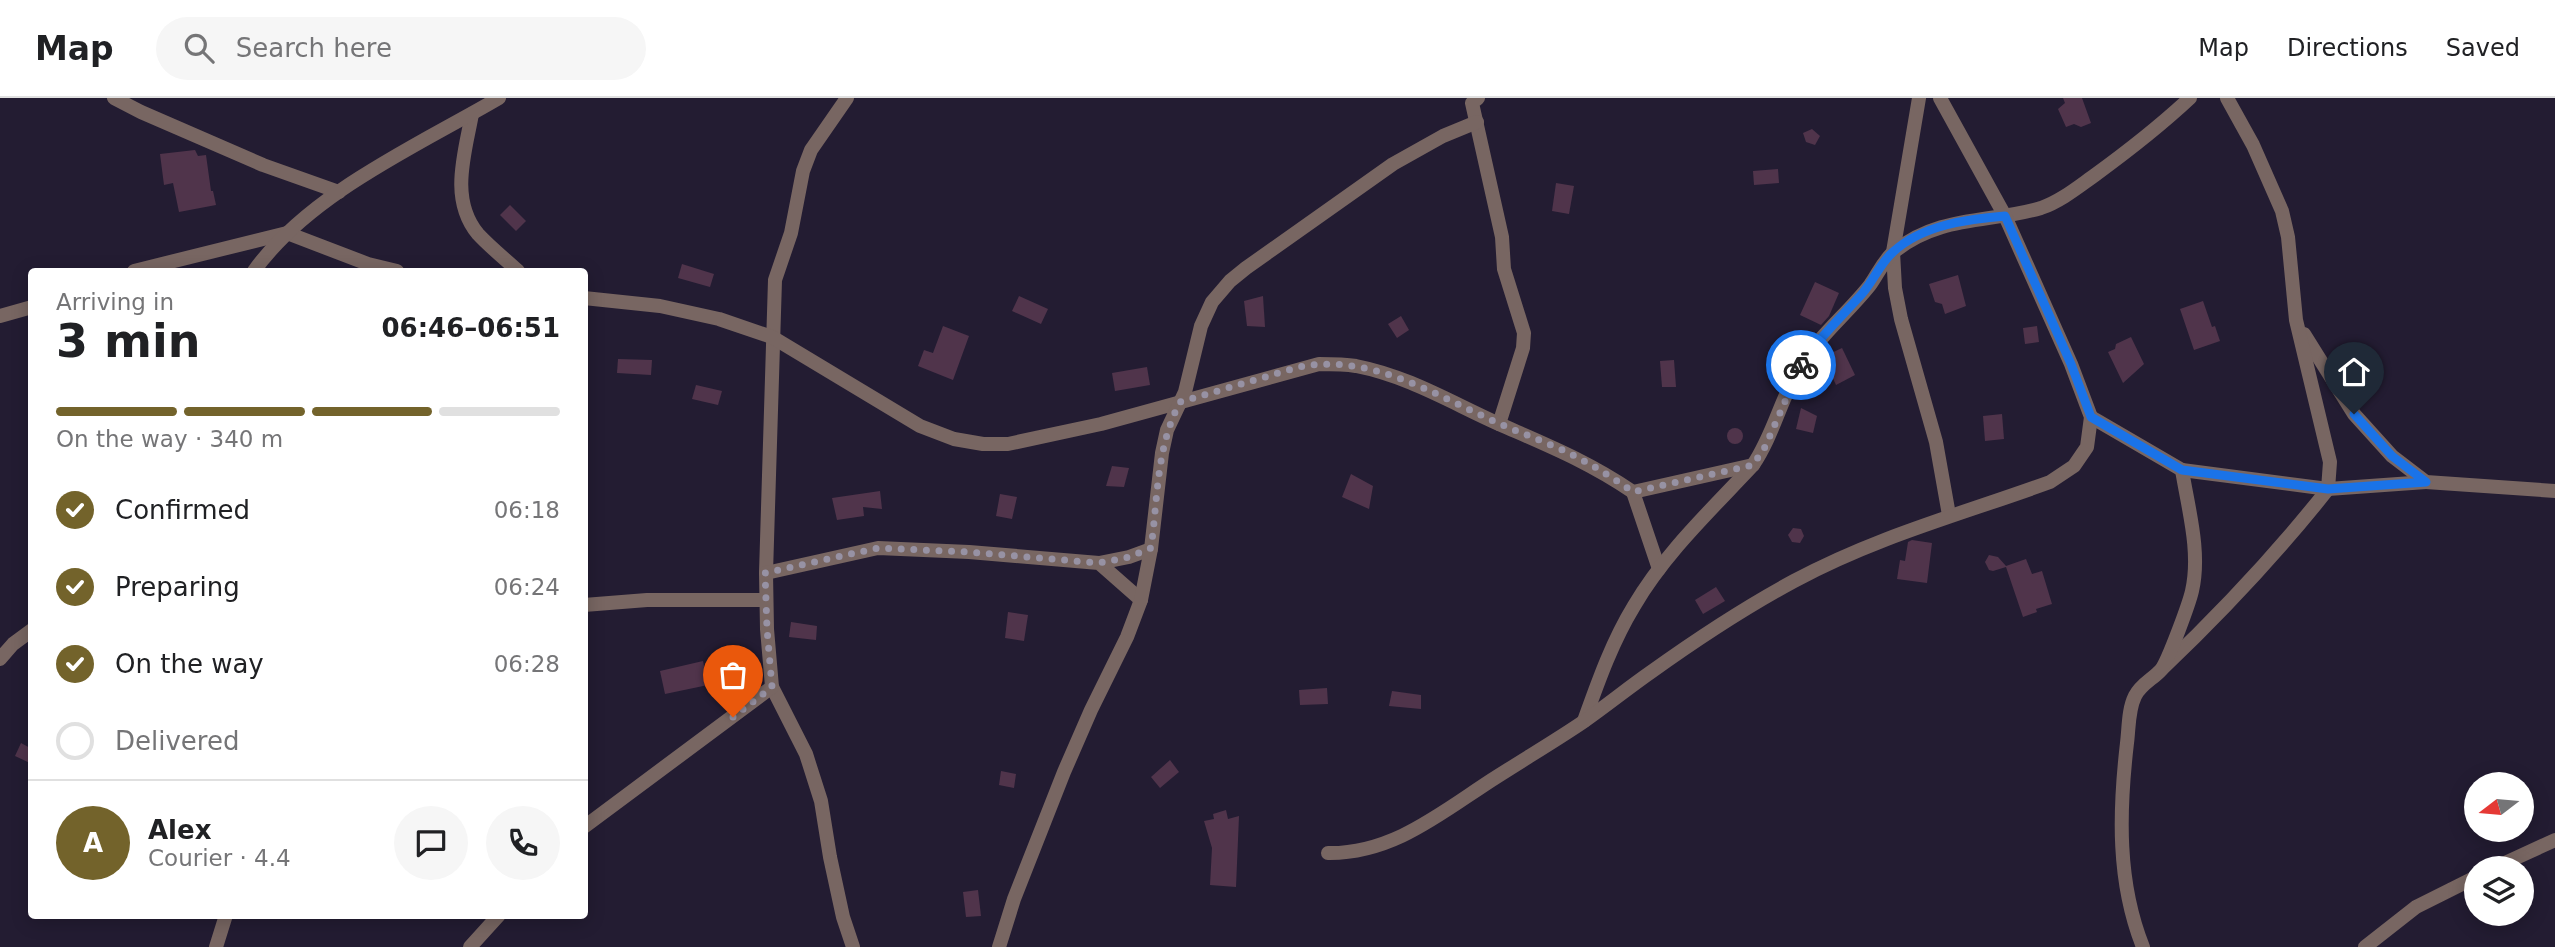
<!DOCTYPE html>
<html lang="en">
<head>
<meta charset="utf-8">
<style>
	:root { --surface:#fff; --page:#f6f6f6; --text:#202124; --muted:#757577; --line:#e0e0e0; --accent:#73632b }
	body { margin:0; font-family:"DejaVu Sans",sans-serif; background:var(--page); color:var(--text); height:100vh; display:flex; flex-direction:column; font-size:26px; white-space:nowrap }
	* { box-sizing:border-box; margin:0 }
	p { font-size:23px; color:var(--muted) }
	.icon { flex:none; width:38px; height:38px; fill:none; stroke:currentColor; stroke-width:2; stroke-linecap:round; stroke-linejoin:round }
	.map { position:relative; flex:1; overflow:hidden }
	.side { position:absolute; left:28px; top:170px; width:560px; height:651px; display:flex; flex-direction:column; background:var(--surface); border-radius:7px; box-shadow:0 4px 18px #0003 }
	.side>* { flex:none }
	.needle { width:46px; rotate:254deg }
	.buttons { position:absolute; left:2464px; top:674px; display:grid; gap:14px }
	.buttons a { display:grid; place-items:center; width:70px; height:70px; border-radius:50%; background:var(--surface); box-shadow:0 4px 18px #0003; font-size:35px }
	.pin { position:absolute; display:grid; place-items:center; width:60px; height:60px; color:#fff; margin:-72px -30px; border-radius:50% 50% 50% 0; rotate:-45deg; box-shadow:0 0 7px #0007 }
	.pin .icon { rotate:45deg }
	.courier { position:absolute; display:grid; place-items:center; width:70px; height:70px; margin:-35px; border:5px solid #1a73e8; border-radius:50%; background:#fff; color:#222; box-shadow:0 2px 9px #0007 }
	.summary em { font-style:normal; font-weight:700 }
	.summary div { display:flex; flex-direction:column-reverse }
	.summary { display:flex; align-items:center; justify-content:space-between; height:119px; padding:0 28px }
	h1 { font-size:46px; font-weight:700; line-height:52px }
	.bar { display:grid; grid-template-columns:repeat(4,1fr); gap:10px 7px; align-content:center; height:84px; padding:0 28px }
	.bar i { height:9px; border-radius:5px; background:var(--line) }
	.bar .on { background:var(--accent) }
	.bar p { grid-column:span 4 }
	.line { display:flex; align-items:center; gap:18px; padding:0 28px; border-top:2px solid var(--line) }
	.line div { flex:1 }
	.round { display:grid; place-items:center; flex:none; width:74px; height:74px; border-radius:37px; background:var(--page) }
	ol { padding:0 28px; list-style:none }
	li { display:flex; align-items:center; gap:21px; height:77px }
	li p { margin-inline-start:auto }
	li .icon { padding:7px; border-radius:50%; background:var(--accent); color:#fff; stroke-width:4 }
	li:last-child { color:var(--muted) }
	li i { width:38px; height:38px; border:4px solid var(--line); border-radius:50% }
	header { display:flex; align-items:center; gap:42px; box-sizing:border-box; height:98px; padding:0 35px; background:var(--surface); border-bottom:2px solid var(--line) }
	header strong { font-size:33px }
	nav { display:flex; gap:38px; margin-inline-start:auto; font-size:24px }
	.search { width:490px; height:63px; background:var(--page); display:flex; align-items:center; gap:18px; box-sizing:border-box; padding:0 24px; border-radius:38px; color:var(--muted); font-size:26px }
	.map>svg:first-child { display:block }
	.building { fill:#50344b }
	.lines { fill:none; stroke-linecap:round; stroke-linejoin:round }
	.minor { stroke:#786662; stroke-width:14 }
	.done { stroke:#9792a4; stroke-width:7; stroke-dasharray:0 12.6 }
	.route { stroke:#1a73e8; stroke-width:9 }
</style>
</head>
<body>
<header>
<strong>Map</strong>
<div class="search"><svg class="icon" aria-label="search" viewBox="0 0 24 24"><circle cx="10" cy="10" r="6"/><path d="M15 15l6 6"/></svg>Search here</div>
<nav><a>Map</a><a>Directions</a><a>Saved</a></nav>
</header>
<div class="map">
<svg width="2555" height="849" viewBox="0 0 2555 849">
	<rect width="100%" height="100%" fill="#231c32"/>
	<!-- building -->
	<g class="building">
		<polygon points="2063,0 2082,0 2091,25 2081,29 2074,26 2066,29 2058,11 2065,5"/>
		<polygon points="1812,31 1820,38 1815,47 1806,44 1803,35"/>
		<polygon points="195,52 198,58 206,57 211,93 213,93 216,107 179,114 173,85 164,87 160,56"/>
		<polygon points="1778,71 1779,85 1754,87 1753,73"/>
		<polygon points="1556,85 1574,88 1569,116 1552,113"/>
		<polygon points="510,107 526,123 516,133 500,117"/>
		<polygon points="682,166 714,176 710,189 678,180"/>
		<polygon points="1958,177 1966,208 1945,216 1942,206 1935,204 1929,186"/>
		<polygon points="1815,184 1839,195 1829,218 1821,227 1800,217"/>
		<polygon points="1019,198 1048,211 1041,226 1012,213"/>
		<polygon points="1263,198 1265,229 1247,228 1244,203"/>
		<polygon points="2203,203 2212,229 2215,228 2220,243 2194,252 2180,211"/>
		<polygon points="1401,218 1409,232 1397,240 1388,226"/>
		<polygon points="943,228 969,238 953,282 918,268 924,252 933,255"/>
		<polygon points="2037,228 2039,244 2025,246 2023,230"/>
		<polygon points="2131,239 2144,266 2123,285 2108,254 2115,251 2116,246"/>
		<polygon points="1842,250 1855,277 1836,287 1823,259"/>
		<polygon points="618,261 652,262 651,277 617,275"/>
		<polygon points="1674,262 1676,289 1662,289 1660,263"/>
		<polygon points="1147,269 1150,287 1115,293 1112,275"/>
		<polygon points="696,287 722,293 718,307 692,301"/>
		<polygon points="1801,310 1817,318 1813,335 1796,331"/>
		<polygon points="2002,316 2004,341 1985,343 1983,318"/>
		<circle cx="1735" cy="338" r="8"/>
		<polygon points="1112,368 1129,370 1124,389 1106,388"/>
		<polygon points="1351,376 1373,388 1369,411 1342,399"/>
		<polygon points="880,393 882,411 863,409 864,418 837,422 832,400"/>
		<polygon points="1000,396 1017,399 1012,421 996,418"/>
		<polygon points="1793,430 1801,431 1804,438 1800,445 1792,444 1788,437"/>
		<polygon points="1912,442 1932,445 1927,485 1897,481 1900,462 1905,463 1908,444"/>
		<polygon points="1989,457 1998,459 2006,468 2026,461 2032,476 2042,473 2052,506 2036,511 2037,514 2023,519 2006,469 1993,473 1989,472 1985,464"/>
		<polygon points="1716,489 1725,503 1703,516 1695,502"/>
		<polygon points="1008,514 1028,517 1024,543 1005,540"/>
		<polygon points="791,524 817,528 816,542 789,539"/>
		<polygon points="703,563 708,587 665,596 660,573"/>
		<polygon points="1327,590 1328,606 1300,607 1299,592"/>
		<polygon points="1392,593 1421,597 1421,611 1389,608"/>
		<polygon points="21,645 32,651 32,666 15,658"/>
		<polygon points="1170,662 1179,674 1160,690 1151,679"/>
		<polygon points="1001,673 1016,676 1014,690 999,687"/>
		<polygon points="1226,712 1228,721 1239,718 1236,789 1210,787 1212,750 1204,723 1214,721 1213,716"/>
		<polygon points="978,792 981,818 966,819 963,794"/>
	</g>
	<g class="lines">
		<!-- minor -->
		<g class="minor">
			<polyline points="114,0 141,14 263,67 339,94"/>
			<polyline points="847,0 811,52 803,73 791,135 775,182 766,475 767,531 772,589 806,656 821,703 830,759 843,819 853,849"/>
			<polyline points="1478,0 1472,5 1502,139 1504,171 1524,235 1523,250 1499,326"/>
			<polyline points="1919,0 1893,154 1895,190 1901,221 1936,344 1949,417"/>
			<path d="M472 16C465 55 449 101 478 136 490 149 505 161 518 173"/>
			<polyline points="134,173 287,135 368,166 397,173"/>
			<path d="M254 173C310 95 417 48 499 0"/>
			<path d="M584 200 660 208 719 221 772 239 920 328 954 341 983 346H1008L1101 326 1319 266C1331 266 1344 266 1356 268 1408 278 1452 305 1499 326 1549 348 1587 363 1633 394L1753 367"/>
			<polyline points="0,218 32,209"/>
			<polyline points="2304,236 2354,316 2392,358 2426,384 2555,393"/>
			<polyline points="2091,319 2182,372 2328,391 2426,384"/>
			<polyline points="1633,394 1659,471"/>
			<polyline points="1099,465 1129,459 1151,451"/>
			<polyline points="766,475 878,450 969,454 1099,465 1141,502"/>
			<polyline points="584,507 647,502 766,502"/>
			<polyline points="0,561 13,546 32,532"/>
			<path d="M2162 571C2224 512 2275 458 2328 391L2330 364 2296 222 2288 139 2282 113 2253 47 2227 0"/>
			<path d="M1584 623C1598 584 1612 544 1634 508 1665 455 1711 412 1753 367 1774 336 1781 299 1801 267 1820 237 1848 215 1870 187 1878 176 1884 161 1895 153 1940 117 1990 125 2041 110 2061 103 2078 89 2095 77 2128 53 2160 28 2190 0"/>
			<polyline points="584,729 772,589"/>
			<path d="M1328 755C1395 756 1444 712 1498 678 1526 660 1555 643 1583 624 1606 608 1628 590 1651 574 1697 541 1744 510 1794 483 1878 438 1962 416 2050 384L2074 368 2087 349 2091 319 2071 266 2005 118 1940 0"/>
			<polyline points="2494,770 2555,742"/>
			<polyline points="216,849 226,817"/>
			<polyline points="470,849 499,817"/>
			<polyline points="999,849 1014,801 1064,674 1091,612 1127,539 1141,502 1151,451 1162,355 1167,332 1185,294 1201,228 1212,204 1230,183 1246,170 1393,66 1443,38 1477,24"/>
			<path d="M2143 849C2117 784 2119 714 2127 645 2129 630 2128 612 2135 598 2141 586 2153 581 2161 572 2168 563 2189 506 2192 493 2201 454 2188 410 2182 372"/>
			<polyline points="2365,849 2416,809 2476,779"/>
		</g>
	</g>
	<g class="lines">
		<!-- done -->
		<path class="done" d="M733 619 772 589 767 531 765 475 878 450 969 454 1099 465 1129 459 1151 450C1158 400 1156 350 1180 304L1299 269C1371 255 1435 297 1498 325 1518 334 1538 341 1558 350 1585 362 1609 377 1633 394L1753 367 1765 349 1801 267"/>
		<!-- route -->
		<path class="route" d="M1801 267C1818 241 1840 220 1861 197 1873 184 1880 165 1893 154 1922 127 1968 121 2005 118L2071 266 2091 319 2182 372 2328 391 2426 384 2392 358 2354 316"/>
	</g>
</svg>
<div class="buttons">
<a><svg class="needle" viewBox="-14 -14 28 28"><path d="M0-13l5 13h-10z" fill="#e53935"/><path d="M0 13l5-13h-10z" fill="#757577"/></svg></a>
<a><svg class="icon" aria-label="layers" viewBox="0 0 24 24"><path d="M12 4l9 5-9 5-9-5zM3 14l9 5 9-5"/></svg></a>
</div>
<div class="pin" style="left:733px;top:619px;background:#ea580c"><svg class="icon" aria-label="bag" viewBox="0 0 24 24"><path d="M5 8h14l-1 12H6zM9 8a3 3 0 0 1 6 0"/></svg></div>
<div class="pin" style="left:2354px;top:316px;background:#1f2937"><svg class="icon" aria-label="home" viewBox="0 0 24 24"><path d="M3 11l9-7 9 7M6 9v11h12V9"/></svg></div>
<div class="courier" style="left:1801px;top:267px"><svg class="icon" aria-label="bike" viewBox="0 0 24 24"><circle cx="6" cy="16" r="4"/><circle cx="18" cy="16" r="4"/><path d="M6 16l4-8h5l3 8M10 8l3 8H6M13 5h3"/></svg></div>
<section class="side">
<div class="summary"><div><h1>3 min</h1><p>Arriving in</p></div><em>06:46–06:51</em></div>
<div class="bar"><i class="on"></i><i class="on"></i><i class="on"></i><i></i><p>On the way · 340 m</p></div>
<ol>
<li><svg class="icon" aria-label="check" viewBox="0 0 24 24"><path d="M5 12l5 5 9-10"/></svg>Confirmed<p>06:18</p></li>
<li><svg class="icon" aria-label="check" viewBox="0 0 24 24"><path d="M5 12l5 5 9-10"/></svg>Preparing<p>06:24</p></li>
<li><svg class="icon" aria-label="check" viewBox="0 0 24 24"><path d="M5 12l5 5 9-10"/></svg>On the way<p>06:28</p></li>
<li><i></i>Delivered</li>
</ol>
<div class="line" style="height:126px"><b class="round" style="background:var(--accent);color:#fff">A</b><div><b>Alex</b><p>Courier · 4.4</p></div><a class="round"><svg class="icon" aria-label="chat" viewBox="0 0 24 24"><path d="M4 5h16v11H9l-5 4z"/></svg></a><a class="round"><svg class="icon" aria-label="phone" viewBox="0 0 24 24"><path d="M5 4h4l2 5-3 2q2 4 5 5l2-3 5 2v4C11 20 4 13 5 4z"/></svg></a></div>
</section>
</div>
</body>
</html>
